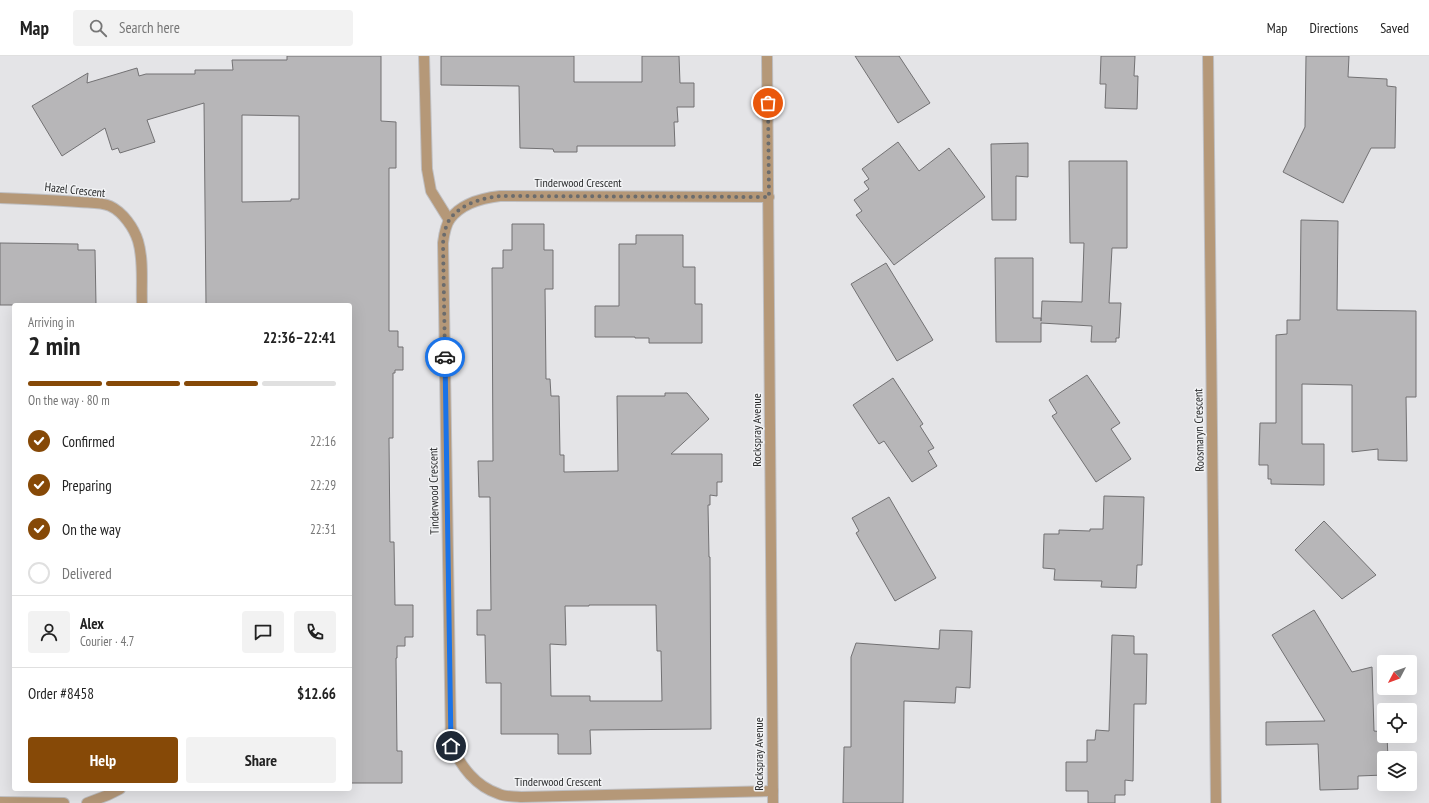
<!DOCTYPE html>
<html lang="en">
<head>
<meta charset="utf-8">
<style>
	:root { --surface:#fff; --page:#f2f2f2; --text:#222; --muted:#767676; --line:#e0e0e0; --accent:#864907 }
	body { margin:0; font-family:"PT Sans Narrow",sans-serif; background:var(--page); color:var(--text); height:100vh; display:flex; flex-direction:column; font-size:15px; white-space:nowrap }
	* { box-sizing:border-box; margin:0 }
	p { font-size:13px; color:var(--muted) }
	.icon { flex:none; width:22px; height:22px; fill:none; stroke:currentColor; stroke-width:2; stroke-linecap:round; stroke-linejoin:round }
	.map { position:relative; flex:1; overflow:hidden }
	.drawer { position:absolute; left:12px; top:247px; width:340px; height:488px; display:flex; flex-direction:column; background:var(--surface); border-radius:4px; box-shadow:0 4px 16px #0002 }
	.drawer>* { flex:none }
	.needle { width:26px; rotate:229deg }
	.fabs { position:absolute; left:1377px; top:599px; display:grid; gap:8px }
	.fabs a { display:grid; place-items:center; width:40px; height:40px; border-radius:4px; background:var(--surface); box-shadow:0 4px 16px #0002; font-size:20px }
	.pin { position:absolute; display:grid; place-items:center; width:34px; height:34px; color:#fff; margin:-17px; border:2px solid #fff; border-radius:50%; box-shadow:0 1px 4px #0007 }
	.courier { position:absolute; display:grid; place-items:center; width:40px; height:40px; margin:-20px; border:3px solid #1a73e8; border-radius:50%; background:#fff; color:#222; box-shadow:0 1px 5px #0007 }
	.overview em { font-style:normal; font-weight:700 }
	.overview div { display:flex; flex-direction:column-reverse }
	.overview { display:flex; align-items:center; justify-content:space-between; height:68px; padding:0 16px }
	h1 { font-size:26px; font-weight:700; line-height:30px }
	.bar { display:grid; grid-template-columns:repeat(4,1fr); gap:6px 4px; align-content:center; height:48px; padding:0 16px }
	.bar i { height:5px; border-radius:3px; background:var(--line) }
	.bar .on { background:var(--accent) }
	.bar p { grid-column:span 4 }
	.line { display:flex; align-items:center; gap:10px; padding:0 16px; border-top:1px solid var(--line) }
	.line div { flex:1 }
	.round { display:grid; place-items:center; flex:none; width:42px; height:42px; border-radius:4px; background:var(--page) }
	ol { padding:0 16px; list-style:none }
	li { display:flex; align-items:center; gap:12px; height:44px }
	li p { margin-inline-start:auto }
	li .icon { padding:4px; border-radius:50%; background:var(--accent); color:#fff; stroke-width:4 }
	li:last-child { color:var(--muted) }
	li i { width:22px; height:22px; border:2px solid var(--line); border-radius:50% }
	.cta { display:flex; gap:8px; margin-top:auto; padding:8px 16px }
	.cta a { flex:1; height:46px; border-radius:4px; background:var(--accent); color:#fff; font-size:16px; font-weight:700; line-height:46px; text-align:center }
	.cta a+a { background:var(--page); color:var(--text) }
	header { display:flex; align-items:center; gap:24px; box-sizing:border-box; height:56px; padding:0 20px; background:var(--surface); border-bottom:1px solid var(--line) }
	header strong { font-size:19px }
	nav { display:flex; gap:22px; margin-inline-start:auto; font-size:14px }
	.search { width:280px; height:36px; background:var(--page); display:flex; align-items:center; gap:10px; box-sizing:border-box; padding:0 14px; border-radius:4px; color:var(--muted); font-size:15px }
	.map>svg:first-child { display:block }
	.building { fill:#b7b6b8; stroke:#727173; fill-rule:evenodd }
	.lines { fill:none; stroke-linecap:round; stroke-linejoin:round }
	.street-casing { stroke:#bfbfc2; stroke-width:12 }
	.street { stroke:#b59878; stroke-width:10 }
	.done { stroke:#6b6c6d; stroke-width:4; stroke-dasharray:0 7.2 }
	.route { stroke:#1a73e8; stroke-width:5 }
	.labels { text-anchor:middle; stroke-width:3; stroke-linejoin:round; paint-order:stroke }
	.street-label { font-size:12px; fill:#2a2b2c; stroke:#f1f2f4 }
</style>
</head>
<body>
<header>
<strong>Map</strong>
<div class="search"><svg class="icon" aria-label="search" viewBox="0 0 24 24"><circle cx="10" cy="10" r="6"/><path d="M15 15l6 6"/></svg>Search here</div>
<nav><a>Map</a><a>Directions</a><a>Saved</a></nav>
</header>
<div class="map">
<svg width="1429" height="747" viewBox="0 0 1429 747">
	<rect width="100%" height="100%" fill="#e4e4e7"/>
	<!-- building -->
	<g class="building">
		<path d="M287 0H381V65L396 66V112H389V275H398V291H403V314H395V317H393V382H389L390 486H394L395 549H413V581H405V590H397V602H396L397 695H402V727H350V249H206L204 47 147 64 155 86 120 97 118 92 112 94 105 72 62 100 32 50 88 17 87 27 137 12 139 20 146 18H195V14H233L232 4H287ZM242 59 299 60V143H291V145L242 146Z"/>
		<polygon points="441,0 574,0 574,26 642,26 642,0 679,0 680,27 694,27 694,51 677,51 678,66 674,66 675,90 577,90 577,96 554,96 553,93 520,92 519,30 441,29"/>
		<polygon points="855,0 899,0 930,47 898,67"/>
		<polygon points="1101,0 1135,0 1134,20 1138,20 1137,53 1105,52 1106,28 1100,28"/>
		<polygon points="1306,0 1349,0 1348,21 1387,23 1387,30 1396,31 1395,92 1371,92 1343,147 1283,116 1305,71"/>
		<polygon points="898,86 919,115 949,92 985,141 894,209 856,159 862,155 854,144 869,133 864,126 869,123 862,113"/>
		<polygon points="1028,87 1028,121 1016,120 1016,164 992,164 991,88"/>
		<polygon points="1069,105 1127,105 1127,192 1112,192 1109,247 1121,247 1119,282 1116,282 1116,286 1091,286 1092,270 1041,267 1041,286 996,286 995,202 1033,202 1033,262 1041,262 1041,265 1042,245 1082,246 1084,187 1070,187"/>
		<polygon points="1301,164 1338,165 1337,254 1416,255 1416,341 1406,341 1407,405 1378,404 1378,393 1352,396 1352,329 1302,328 1302,388 1324,388 1324,429 1271,428 1271,423 1268,423 1268,409 1259,409 1259,405 1260,367 1276,367 1276,279 1287,278 1287,264 1300,264"/>
		<path d="M512 168H544V194H553V233H545L546 323H550L551 340H559L560 399H564V416L618 415 617 340H665V337H687L709 363 671 398H722V426H717V440L710 439V449H708L709 501H710L711 673 590 674 591 698H558V678H501V627H486L485 579H477V554H491L490 441H479L478 405H493L492 212H503V194H512ZM589 549H656L657 595H661L662 645H590V640H551L550 588 566 589 565 550H589Z"/>
		<polygon points="636,179 683,179 683,211 695,211 695,248 702,248 702,287 649,287 649,282 635,282 635,281 595,281 595,250 619,250 619,188 636,188"/>
		<polygon points="0,187 78,188 78,194 95,194 96,249 0,249"/>
		<polygon points="886,207 933,284 897,305 851,228"/>
		<polygon points="1087,319 1120,367 1111,373 1131,403 1096,426 1052,360 1057,357 1049,344"/>
		<polygon points="893,322 923,368 920,370 934,392 928,395 937,410 912,426 884,385 879,388 853,349"/>
		<polygon points="1104,440 1144,441 1142,509 1137,509 1136,532 1101,531 1102,525 1054,524 1055,513 1043,512 1044,478 1059,478 1059,474 1090,475 1090,473 1103,473"/>
		<polygon points="889,441 936,522 895,545 856,477 859,475 852,462"/>
		<polygon points="1324,465 1376,519 1342,543 1295,494"/>
		<polygon points="1314,554 1352,616 1372,611 1374,675 1384,676 1384,680 1387,680 1388,702 1384,702 1384,719 1358,720 1358,733 1320,734 1318,688 1266,689 1266,666 1325,665 1272,579"/>
		<polygon points="940,574 972,575 970,632 956,631 955,647 904,645 903,747 843,747 844,691 851,691 851,601 856,587 939,593"/>
		<polygon points="1112,579 1134,580 1134,598 1147,598 1146,648 1134,648 1133,725 1125,724 1125,739 1115,739 1115,747 1088,747 1088,735 1066,735 1066,706 1087,706 1087,684 1095,684 1096,674 1109,675"/>
	</g>
	<g class="lines">
		<defs>
			<g id="street">
				<polyline points="424,0 427,113 431,135 449,164"/>
				<polyline points="767,0 773,747"/>
				<polyline points="1208,0 1216,747"/>
				<path d="M769 141 500 140C482 142 461 148 450 163 445 170 444 179 443 187L451 690C462 711 475 730 499 738 505 741 514 740 521 741L773 735"/>
				<path d="M0 142C27 143 53 144 79 146 89 147 101 146 110 150 123 156 134 172 138 185 144 205 141 228 142 249"/>
				<polyline points="0,746 64,747"/>
				<polyline points="87,747 108,739 120,733"/>
			</g>
		</defs>
		<!-- street casing -->
		<use href="#street" class="street-casing"/>
		<!-- street -->
		<use href="#street" class="street"/>
	</g>
	<g class="lines">
		<!-- done -->
		<path class="done" d="M445 301 443 187C444 179 445 170 450 163 461 148 482 142 500 140L769 141 768 47"/>
		<!-- route -->
		<polyline class="route" points="445,301 451,690"/>
	</g>
	<g class="labels">
		<!-- street labels -->
		<g class="street-label">
			<text x="578" y="131">Tinderwood Crescent</text>
			<text transform="translate(75 134) rotate(6)" y="4">Hazel Crescent</text>
			<text transform="translate(757 374) rotate(-90)" y="4">Rockspray Avenue</text>
			<text transform="translate(1199 374) rotate(-91)" y="4">Roosmaryn Crescent</text>
			<text transform="translate(434 435) rotate(-91)" y="4">Tinderwood Crescent</text>
			<text transform="translate(759 698) rotate(-90)" y="4">Rockspray Avenue</text>
			<text x="558" y="730">Tinderwood Crescent</text>
		</g>
	</g>
</svg>
<div class="fabs">
<a><svg class="needle" viewBox="-14 -14 28 28"><path d="M0-13l5 13h-10z" fill="#e53935"/><path d="M0 13l5-13h-10z" fill="#767676"/></svg></a>
<a><svg class="icon" aria-label="locate" viewBox="0 0 24 24"><circle cx="12" cy="12" r="6"/><path d="M12 2v4M12 18v4M2 12h4M18 12h4"/></svg></a>
<a><svg class="icon" aria-label="layers" viewBox="0 0 24 24"><path d="M12 4l9 5-9 5-9-5zM3 14l9 5 9-5"/></svg></a>
</div>
<div class="pin" style="left:768px;top:47px;background:#ea580c"><svg class="icon" aria-label="bag" viewBox="0 0 24 24"><path d="M5 8h14l-1 12H6zM9 8a3 3 0 0 1 6 0"/></svg></div>
<div class="pin" style="left:451px;top:690px;background:#1f2937"><svg class="icon" aria-label="home" viewBox="0 0 24 24"><path d="M3 11l9-7 9 7M6 9v11h12V9"/></svg></div>
<div class="courier" style="left:445px;top:301px"><svg class="icon" aria-label="car" viewBox="0 0 24 24"><path d="M5 17H2v-5l4-1 3-4h7l3 4 3 1v5h-3M9 17h6M6 11h13"/><circle cx="7" cy="17" r="2"/><circle cx="17" cy="17" r="2"/></svg></div>
<section class="drawer">
<div class="overview"><div><h1>2 min</h1><p>Arriving in</p></div><em>22:36–22:41</em></div>
<div class="bar"><i class="on"></i><i class="on"></i><i class="on"></i><i></i><p>On the way · 80 m</p></div>
<ol>
<li><svg class="icon" aria-label="check" viewBox="0 0 24 24"><path d="M5 12l5 5 9-10"/></svg>Confirmed<p>22:16</p></li>
<li><svg class="icon" aria-label="check" viewBox="0 0 24 24"><path d="M5 12l5 5 9-10"/></svg>Preparing<p>22:29</p></li>
<li><svg class="icon" aria-label="check" viewBox="0 0 24 24"><path d="M5 12l5 5 9-10"/></svg>On the way<p>22:31</p></li>
<li><i></i>Delivered</li>
</ol>
<div class="line" style="height:72px"><a class="round"><svg class="icon" aria-label="person" viewBox="0 0 24 24"><circle cx="12" cy="8" r="4"/><path d="M4 21q1-7 8-7t8 7"/></svg></a><div><b>Alex</b><p>Courier · 4.7</p></div><a class="round"><svg class="icon" aria-label="chat" viewBox="0 0 24 24"><path d="M4 5h16v11H9l-5 4z"/></svg></a><a class="round"><svg class="icon" aria-label="phone" viewBox="0 0 24 24"><path d="M5 4h4l2 5-3 2q2 4 5 5l2-3 5 2v4C11 20 4 13 5 4z"/></svg></a></div>
<div class="line" style="height:52px"><div>Order #8458</div><b>$12.66</b></div>
<div class="cta"><a>Help</a><a>Share</a></div>
</section>
</div>
</body>
</html>
